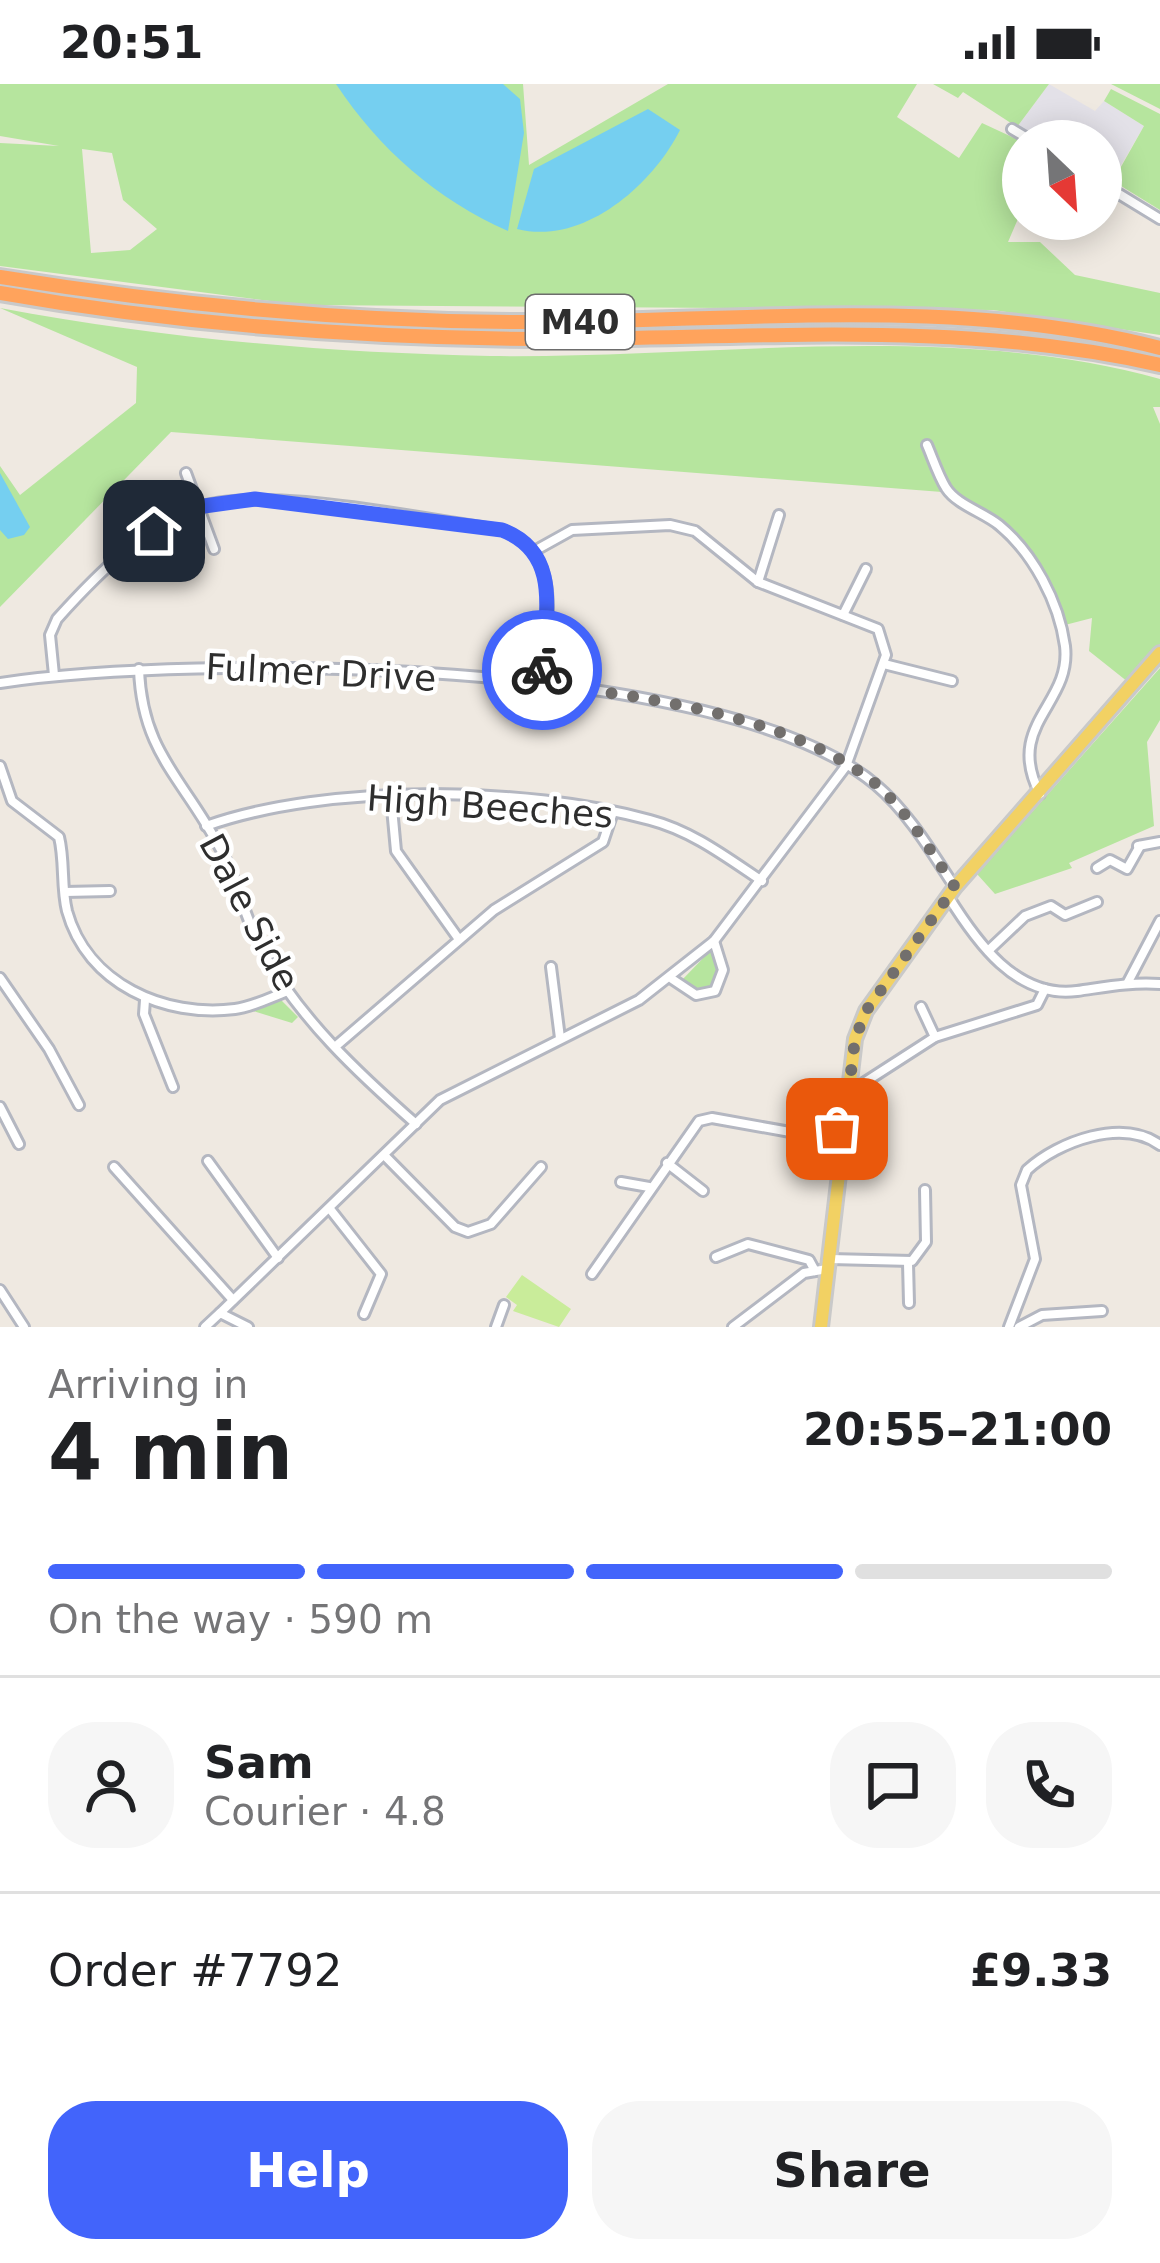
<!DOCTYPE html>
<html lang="en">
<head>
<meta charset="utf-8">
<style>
	:root { --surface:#fff; --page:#f6f6f6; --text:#202124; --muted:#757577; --line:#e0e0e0; --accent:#4264fb }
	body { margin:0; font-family:"DejaVu Sans",sans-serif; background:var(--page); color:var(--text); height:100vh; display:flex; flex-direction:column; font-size:45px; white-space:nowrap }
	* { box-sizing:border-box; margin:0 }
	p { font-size:39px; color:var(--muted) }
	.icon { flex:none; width:66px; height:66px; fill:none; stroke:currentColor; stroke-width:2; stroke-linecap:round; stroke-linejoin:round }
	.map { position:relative; height:1243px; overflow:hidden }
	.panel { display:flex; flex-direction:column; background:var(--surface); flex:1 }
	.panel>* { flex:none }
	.needle { width:78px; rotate:155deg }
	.tools { position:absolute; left:1002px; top:36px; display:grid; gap:24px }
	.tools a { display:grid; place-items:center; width:120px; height:120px; border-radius:50%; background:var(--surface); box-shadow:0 6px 30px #0003; font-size:60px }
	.pin { position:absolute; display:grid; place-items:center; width:102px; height:102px; color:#fff; margin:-51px; border-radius:24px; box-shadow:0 6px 18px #0006 }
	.courier { position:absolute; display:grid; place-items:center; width:120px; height:120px; margin:-60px; border:9px solid #4264fb; border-radius:50%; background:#fff; color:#222; box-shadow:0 3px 15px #0007 }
	.head em { font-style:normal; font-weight:700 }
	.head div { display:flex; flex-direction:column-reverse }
	.head { display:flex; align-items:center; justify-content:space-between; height:204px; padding:0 48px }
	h1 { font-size:78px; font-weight:700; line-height:90px }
	.bar { display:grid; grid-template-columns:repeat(4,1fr); gap:18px 12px; align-content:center; height:144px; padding:0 48px }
	.bar i { height:15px; border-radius:9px; background:var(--line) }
	.bar .selected { background:var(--accent) }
	.bar p { grid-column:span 4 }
	.line { display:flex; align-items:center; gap:30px; padding:0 48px; border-top:3px solid var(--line) }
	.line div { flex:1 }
	.round { display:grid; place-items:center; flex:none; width:126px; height:126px; border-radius:48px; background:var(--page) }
	.primary-button { display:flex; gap:24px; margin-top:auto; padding:24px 48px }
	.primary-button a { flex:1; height:138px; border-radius:48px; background:var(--accent); color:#fff; font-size:48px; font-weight:700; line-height:138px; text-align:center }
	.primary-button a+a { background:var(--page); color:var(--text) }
	.status { display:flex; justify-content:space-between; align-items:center; height:84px; padding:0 60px; background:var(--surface); direction:ltr }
	.status svg { height:33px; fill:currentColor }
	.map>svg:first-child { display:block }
	.industrial { fill:#e3e1e8 }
	.green { fill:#b6e59e; fill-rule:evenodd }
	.pitch { fill:#c9ec9a }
	.water { fill:#75cff0 }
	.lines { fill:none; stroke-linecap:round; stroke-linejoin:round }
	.minor-casing { stroke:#b4b7c1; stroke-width:14 }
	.major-casing { stroke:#c9c9c9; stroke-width:18 }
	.highway-casing { stroke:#c9c9c9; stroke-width:20 }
	.minor { stroke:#fff; stroke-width:8 }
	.major { stroke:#f2d163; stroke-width:12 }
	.highway { stroke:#ffa35c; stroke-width:14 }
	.done { stroke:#726f6d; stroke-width:12; stroke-dasharray:0 21.6 }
	.route { stroke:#4264fb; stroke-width:15 }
	.labels { text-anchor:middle; stroke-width:9; stroke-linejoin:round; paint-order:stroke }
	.shield { fill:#fff; stroke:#6d6d6d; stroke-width:3 }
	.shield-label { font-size:33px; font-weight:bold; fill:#2e2e2e }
	.street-label { font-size:36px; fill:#2e2e2e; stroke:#fff }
</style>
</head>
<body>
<div class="status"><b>20:51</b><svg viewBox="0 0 49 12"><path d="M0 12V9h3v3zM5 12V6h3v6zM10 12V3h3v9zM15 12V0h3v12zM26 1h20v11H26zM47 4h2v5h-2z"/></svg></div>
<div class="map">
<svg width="1160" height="1243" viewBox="0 0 1160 1243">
	<rect width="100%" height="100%" fill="#efe9e1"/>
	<!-- industrial -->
	<polygon class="industrial" points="1049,0 1095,27 1104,17 1144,42 1101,115 1101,57 1023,58 1012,50"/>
	<!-- green -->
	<g class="green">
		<path d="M0 0H523L529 81 668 0H917L897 33 959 74 982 39 1023 58V123L1008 158H1040L1075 191 1160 209V251L993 226 301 221 0 182V59L59 62 0 52ZM82 65 112 69 123 116 157 145 130 166 91 169Z"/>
		<polygon points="933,0 1049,0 1017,43 963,8 958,14"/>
		<polygon points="1111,0 1160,0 1160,25"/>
		<polygon points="1111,5 1160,30 1160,126 1113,97 1144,42 1104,17"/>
		<path d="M0 224C159 254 327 269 490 272 709 275 947 236 1160 295V323H1153L1160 340V560L1128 598 1089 567 1092 534 1065 541 1036 478 955 409 171 348 0 523V382L20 411 136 319 137 283Z"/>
		<polygon points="1160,584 1160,636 1147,658 1154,742 1069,779 1072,784 995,810 977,790"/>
		<polygon points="712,865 718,868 722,890 712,906 701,910 682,896"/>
		<polygon points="280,915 298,933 292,939 253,927"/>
	</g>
	<!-- pitch -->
	<polygon class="pitch" points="522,1191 571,1225 559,1243 513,1227 517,1221 506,1213"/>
	<!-- water -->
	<g class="water">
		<path d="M336 0H503L520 15 524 49 508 147C437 116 379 65 336 0Z"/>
		<path d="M648 25 680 46C653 100 584 162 517 145L534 85Z"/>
		<polygon points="0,389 30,443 24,451 8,455 0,446"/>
	</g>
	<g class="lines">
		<defs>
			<g id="minor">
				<polyline points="1012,45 1032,57"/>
				<polyline points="1101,99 1160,135"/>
				<path d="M927 361C933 375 938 391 946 404 957 421 983 428 999 441 1033 469 1059 518 1065 562 1072 621 1004 640 1040 710"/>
				<polyline points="186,389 214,465"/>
				<polyline points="758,498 779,431"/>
				<polyline points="843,531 866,485"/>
				<polyline points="884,580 952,597"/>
				<path d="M139 585C142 670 185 696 221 766 238 798 245 836 263 868 300 935 359 990 416 1040"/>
				<path d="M54 591 50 551 57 535C91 497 144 442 192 425 263 399 423 436 502 446 567 470 545 545 541 601"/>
				<path d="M0 599C194 570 724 572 876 701 908 728 931 767 954 802"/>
				<path d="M0 682 12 717 59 753C65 777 61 803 67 827 87 900 165 934 235 925 253 923 271 913 288 907"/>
				<polyline points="391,713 396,767 458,854"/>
				<path d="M206 742C328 699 525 702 650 736 692 747 726 773 762 797"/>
				<polyline points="1138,762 1160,758"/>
				<polyline points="1097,784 1110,776 1127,785 1140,762"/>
				<polyline points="65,808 110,807"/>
				<path d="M948 812C976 857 1016 915 1077 907 1106 903 1129 898 1160 900"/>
				<polyline points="989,866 1025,832 1051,822 1065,831 1097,818"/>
				<polyline points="551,883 560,954"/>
				<polyline points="0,894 49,965 79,1021"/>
				<polyline points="672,895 696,911 715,907 723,886 714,857"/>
				<polyline points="1128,898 1160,837"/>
				<polyline points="145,916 144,930 173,1003"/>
				<polyline points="921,923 935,953"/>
				<polyline points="336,962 494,826 603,758 613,728"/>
				<polyline points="862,1000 935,953 1037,921 1045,905"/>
				<polyline points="0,1023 19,1060"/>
				<polyline points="385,1072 455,1143 468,1148 491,1140 541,1083"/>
				<polyline points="208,1077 278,1174"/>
				<polyline points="667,1079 703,1107"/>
				<polyline points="114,1083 233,1216"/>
				<polyline points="621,1098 649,1103"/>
				<polyline points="330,1125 381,1190 364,1230"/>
				<polyline points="716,1173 748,1160 809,1176 815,1187"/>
				<polyline points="830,1175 912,1177 926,1158 925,1106"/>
				<polyline points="908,1179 909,1219"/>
				<polyline points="592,1190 699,1037 712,1034 818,1053 843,1045"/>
				<polyline points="0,1206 24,1243"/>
				<polyline points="220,1229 440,1016 639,916 714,857 846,682 886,571 878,545 758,498 695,447 670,441 572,446 536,466"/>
				<polyline points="205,1243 220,1229 248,1243"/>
				<polyline points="496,1243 504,1221"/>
				<polyline points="733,1243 804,1189 827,1185"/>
				<path d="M1009 1243 1035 1175 1021 1101 1027 1086C1059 1057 1122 1034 1160 1061"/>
				<polyline points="1019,1243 1042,1231 1102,1227"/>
			</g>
			<polyline id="major" points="821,1243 855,955 866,927 955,803 1160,569"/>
			<g id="highway">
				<path d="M0 193C180 222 361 239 543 238 747 237 961 212 1160 264"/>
				<path d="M0 209C186 242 373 255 562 255 762 254 963 236 1160 281"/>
			</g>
		</defs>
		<!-- minor casing -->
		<use href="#minor" class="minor-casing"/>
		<!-- major casing -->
		<use href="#major" class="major-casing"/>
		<!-- highway casing -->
		<use href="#highway" class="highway-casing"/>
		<!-- minor -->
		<use href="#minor" class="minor"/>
		<!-- major -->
		<use href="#major" class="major"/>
		<!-- highway -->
		<use href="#highway" class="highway"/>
	</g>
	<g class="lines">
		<!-- done -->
		<path class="done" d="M542 586 541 601C642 611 795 633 876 700 908 728 931 768 955 803L866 927 855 955 844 1045H837"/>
		<!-- route -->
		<path class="route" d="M154 447 197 423 255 415 502 446C563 469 545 532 542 586"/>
	</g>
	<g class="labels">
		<!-- shield labels -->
		<rect class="shield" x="526" y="211" width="108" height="54" rx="9"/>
		<g class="shield-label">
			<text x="580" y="250">M40</text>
		</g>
		<!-- street labels -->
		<g class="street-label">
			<text transform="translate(321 588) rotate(3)" y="13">Fulmer Drive</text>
			<text transform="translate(490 722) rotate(4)" y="13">High Beeches</text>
			<text transform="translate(250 828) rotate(62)" y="13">Dale Side</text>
		</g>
	</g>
</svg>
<div class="tools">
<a><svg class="needle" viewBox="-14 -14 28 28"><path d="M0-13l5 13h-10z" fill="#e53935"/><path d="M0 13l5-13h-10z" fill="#757577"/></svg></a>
</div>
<div class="pin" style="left:837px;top:1045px;background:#ea580c"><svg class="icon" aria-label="bag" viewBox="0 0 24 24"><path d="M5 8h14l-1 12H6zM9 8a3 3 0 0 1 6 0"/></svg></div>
<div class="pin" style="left:154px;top:447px;background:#1f2937"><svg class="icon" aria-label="home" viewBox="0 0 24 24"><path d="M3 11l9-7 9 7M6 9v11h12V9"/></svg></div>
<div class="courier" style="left:542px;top:586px"><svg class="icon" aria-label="bike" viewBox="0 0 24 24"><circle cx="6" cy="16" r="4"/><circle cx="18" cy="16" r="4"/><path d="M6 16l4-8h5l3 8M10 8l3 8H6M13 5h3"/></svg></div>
</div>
<section class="panel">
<div class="head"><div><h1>4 min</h1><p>Arriving in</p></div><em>20:55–21:00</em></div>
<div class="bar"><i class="selected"></i><i class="selected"></i><i class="selected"></i><i></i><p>On the way · 590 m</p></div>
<div class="line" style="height:216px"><a class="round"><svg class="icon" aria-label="person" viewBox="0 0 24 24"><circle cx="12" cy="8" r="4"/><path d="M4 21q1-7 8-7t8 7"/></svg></a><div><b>Sam</b><p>Courier · 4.8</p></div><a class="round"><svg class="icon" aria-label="chat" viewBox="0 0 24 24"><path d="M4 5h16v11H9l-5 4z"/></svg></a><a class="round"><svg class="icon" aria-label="phone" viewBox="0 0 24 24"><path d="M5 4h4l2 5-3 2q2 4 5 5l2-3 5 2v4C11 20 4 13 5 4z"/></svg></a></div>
<div class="line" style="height:156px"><div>Order #7792</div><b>£9.33</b></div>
<div class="primary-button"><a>Help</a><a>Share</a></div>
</section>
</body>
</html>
